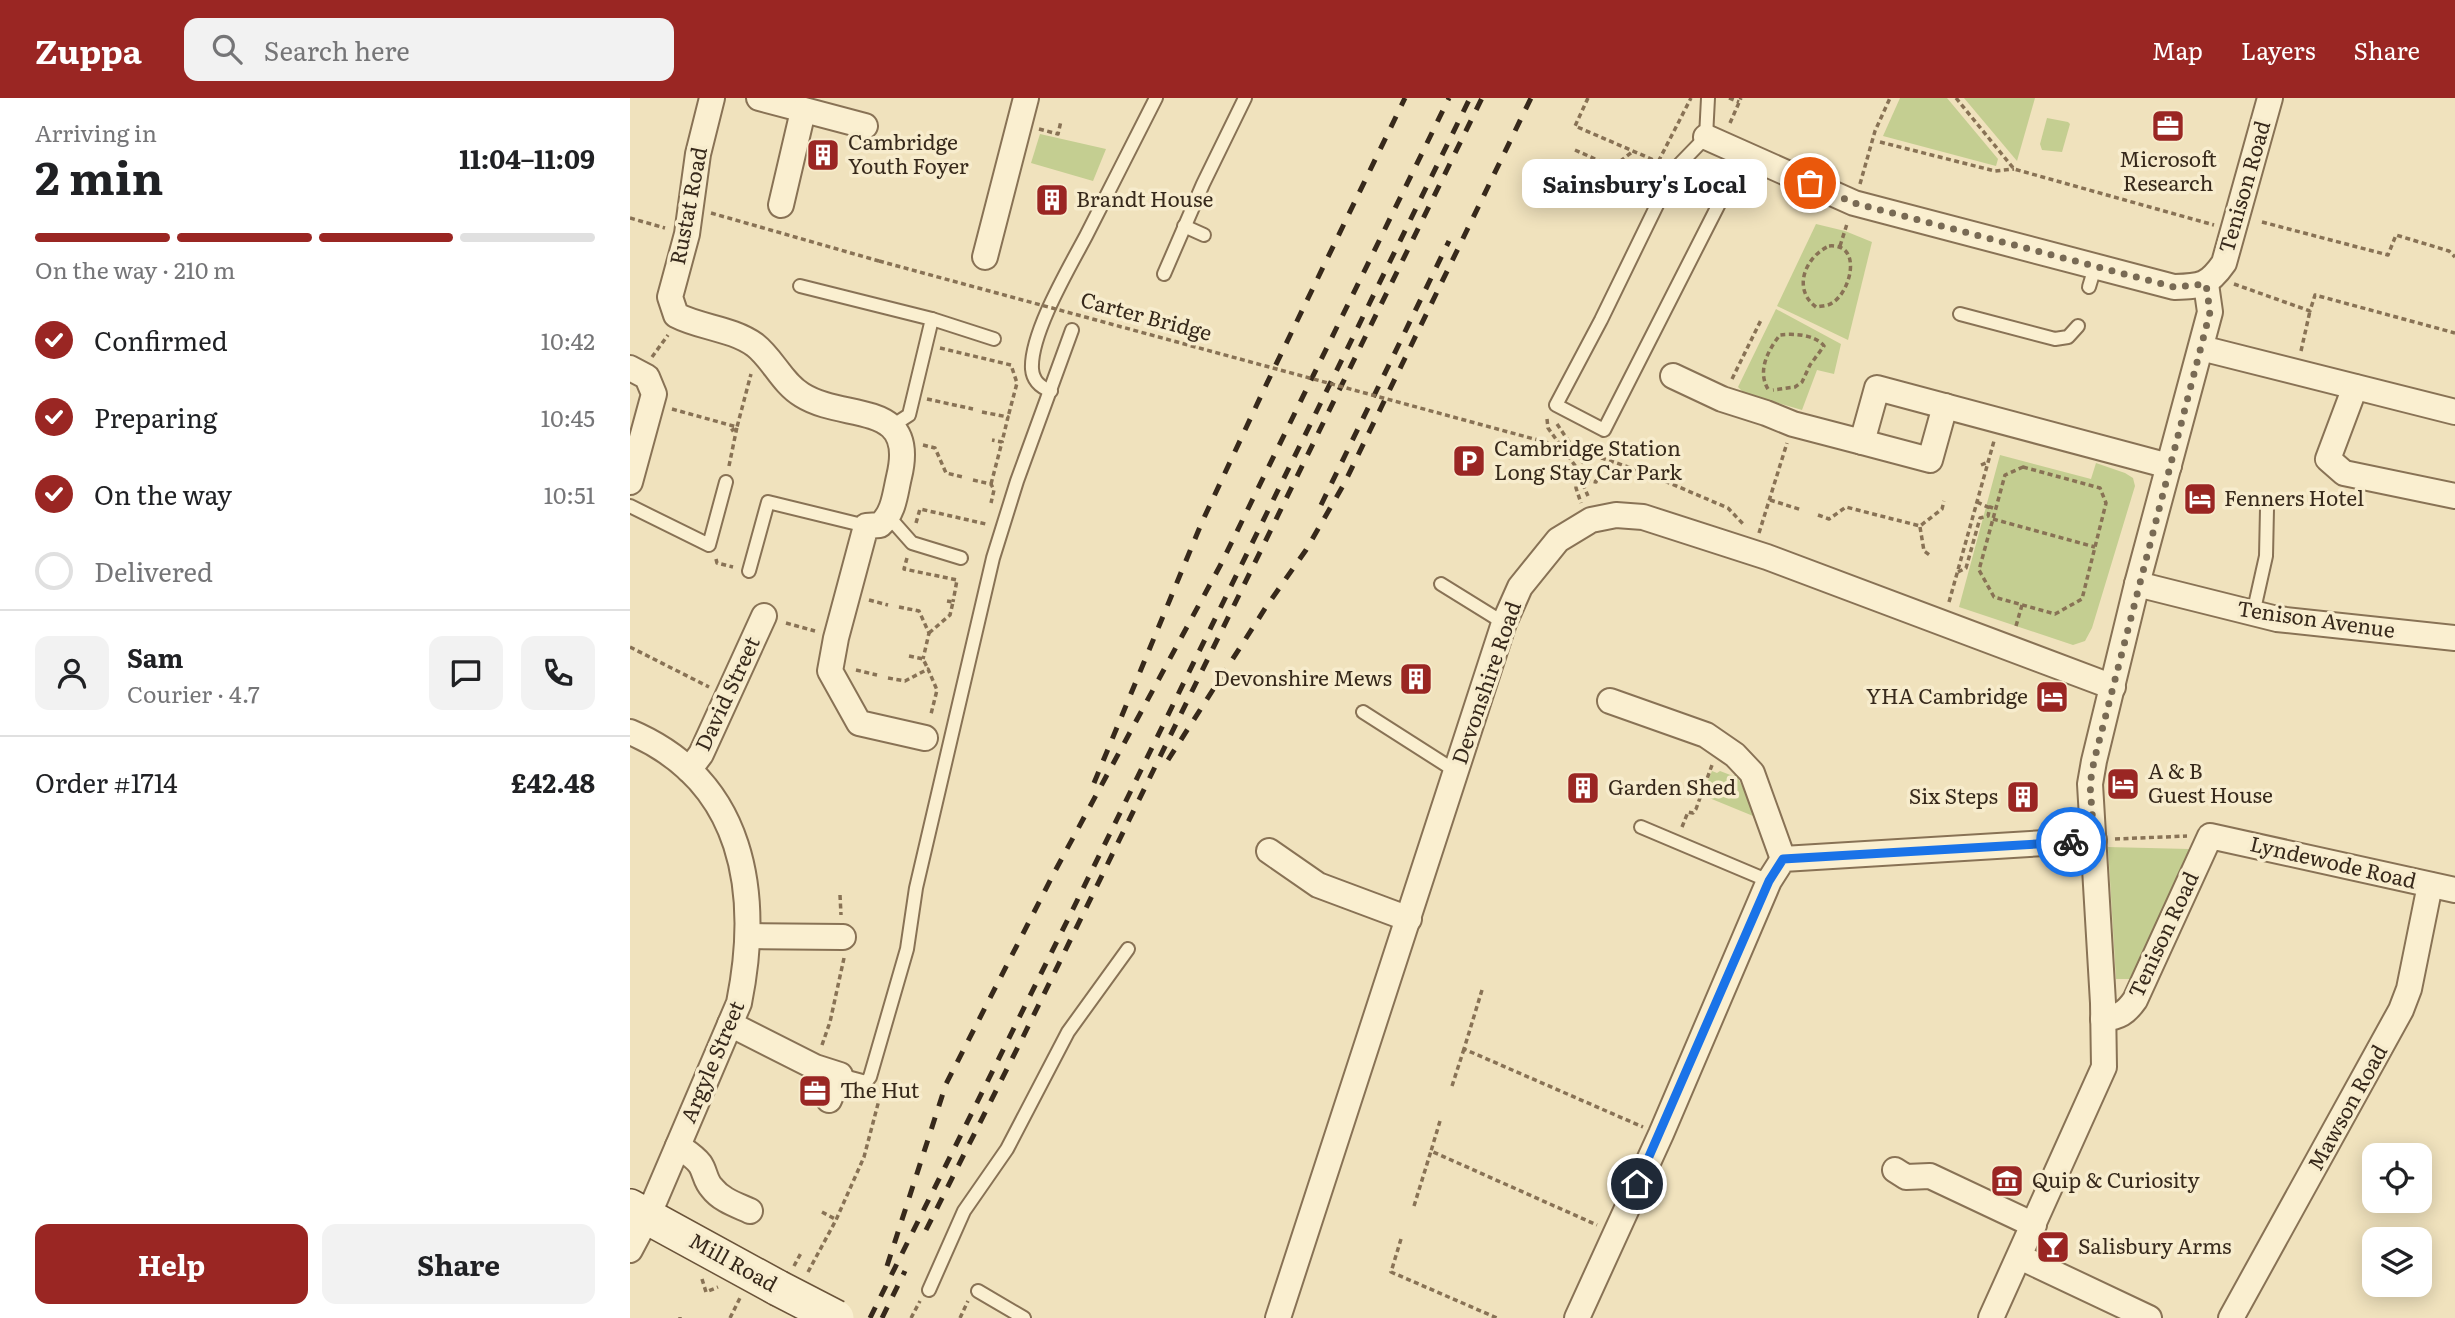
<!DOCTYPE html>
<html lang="en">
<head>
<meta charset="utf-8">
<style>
	:root { --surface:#fff; --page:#f2f2f2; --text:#202124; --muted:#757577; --line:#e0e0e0; --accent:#9a2623 }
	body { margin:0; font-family:Literata,serif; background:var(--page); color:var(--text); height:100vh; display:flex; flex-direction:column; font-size:26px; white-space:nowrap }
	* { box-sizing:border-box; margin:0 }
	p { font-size:23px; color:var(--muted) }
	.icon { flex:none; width:38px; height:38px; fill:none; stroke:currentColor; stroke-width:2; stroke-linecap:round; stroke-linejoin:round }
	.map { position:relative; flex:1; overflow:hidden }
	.sheet { display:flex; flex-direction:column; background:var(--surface); width:630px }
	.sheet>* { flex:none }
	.fabs { position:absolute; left:1732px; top:1045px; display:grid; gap:14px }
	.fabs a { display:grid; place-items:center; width:70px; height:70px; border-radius:14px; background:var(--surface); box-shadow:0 4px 18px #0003; font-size:35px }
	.pin { position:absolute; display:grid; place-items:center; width:60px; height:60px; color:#fff; margin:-30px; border:4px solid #fff; border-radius:50%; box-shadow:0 2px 7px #0007 }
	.courier { position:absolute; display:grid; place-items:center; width:70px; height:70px; margin:-35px; border:5px solid #1a73e8; border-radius:50%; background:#fff; color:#222; box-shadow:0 2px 9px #0007 }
	.bubble { position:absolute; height:49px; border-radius:14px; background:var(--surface); box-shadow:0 4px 18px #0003; font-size:23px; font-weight:700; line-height:49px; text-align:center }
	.headline em { font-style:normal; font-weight:700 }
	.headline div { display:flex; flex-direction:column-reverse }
	.headline { display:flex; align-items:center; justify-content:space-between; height:119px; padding:0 35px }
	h1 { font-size:46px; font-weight:700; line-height:52px }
	.bar { display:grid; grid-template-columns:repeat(4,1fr); gap:10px 7px; align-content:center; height:84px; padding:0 35px }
	.bar i { height:9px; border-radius:5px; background:var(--line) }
	.bar .selected { background:var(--accent) }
	.bar p { grid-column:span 4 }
	.line { display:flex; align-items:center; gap:18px; padding:0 35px; border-top:2px solid var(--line) }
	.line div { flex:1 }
	.round { display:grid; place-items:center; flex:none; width:74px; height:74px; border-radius:14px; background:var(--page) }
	ol { padding:0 35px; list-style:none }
	li { display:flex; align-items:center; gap:21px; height:77px }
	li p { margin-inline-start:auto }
	li .icon { padding:7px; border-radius:50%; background:var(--accent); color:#fff; stroke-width:4 }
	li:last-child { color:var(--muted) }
	li i { width:38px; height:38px; border:4px solid var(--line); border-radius:50% }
	.cta { display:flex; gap:14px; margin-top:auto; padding:14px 35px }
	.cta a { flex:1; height:80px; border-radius:14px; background:var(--accent); color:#fff; font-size:28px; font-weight:700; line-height:80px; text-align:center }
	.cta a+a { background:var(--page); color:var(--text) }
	header { display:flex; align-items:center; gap:42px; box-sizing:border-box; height:98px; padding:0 35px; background:var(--accent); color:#fff }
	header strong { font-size:33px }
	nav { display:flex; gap:38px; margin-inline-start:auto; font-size:24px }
	.search { width:490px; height:63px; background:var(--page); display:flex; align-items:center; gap:18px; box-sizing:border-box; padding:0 24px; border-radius:14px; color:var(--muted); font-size:26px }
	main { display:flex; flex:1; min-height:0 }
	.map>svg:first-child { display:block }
	.green { fill:#c4ce91 }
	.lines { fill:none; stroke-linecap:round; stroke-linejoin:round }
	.lane-casing { stroke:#887255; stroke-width:16 }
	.street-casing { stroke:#887255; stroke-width:28 }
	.secondary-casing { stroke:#6a5339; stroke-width:38 }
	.path { stroke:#887255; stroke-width:3.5; stroke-dasharray:5 3.5; stroke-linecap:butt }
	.lane { stroke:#faefd0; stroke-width:12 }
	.street { stroke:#faefd0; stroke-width:24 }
	.secondary { stroke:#faefd0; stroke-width:35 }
	.rail { stroke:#37291b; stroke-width:5; stroke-dasharray:12 12; stroke-linecap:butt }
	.secondary-bridge-casing { stroke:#6a5339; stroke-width:38; stroke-linecap:butt }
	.path-bridge { stroke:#887255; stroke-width:3.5; stroke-dasharray:5 3.5; stroke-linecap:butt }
	.secondary-bridge { stroke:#faefd0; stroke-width:35 }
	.done { stroke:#786a54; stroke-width:7; stroke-dasharray:0 12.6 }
	.route { stroke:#1a73e8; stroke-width:9 }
	.labels { text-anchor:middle; stroke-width:7; stroke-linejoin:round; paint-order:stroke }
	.poi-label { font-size:21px; fill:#37291b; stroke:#f7eccd; text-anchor:start }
	.street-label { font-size:21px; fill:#37291b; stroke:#f7eccd }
</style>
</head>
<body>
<header>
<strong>Zuppa</strong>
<div class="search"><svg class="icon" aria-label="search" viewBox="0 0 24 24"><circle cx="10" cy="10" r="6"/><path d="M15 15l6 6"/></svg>Search here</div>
<nav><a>Map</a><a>Layers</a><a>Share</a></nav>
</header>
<main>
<section class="sheet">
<div class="headline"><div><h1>2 min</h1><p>Arriving in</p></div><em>11:04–11:09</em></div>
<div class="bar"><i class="selected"></i><i class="selected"></i><i class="selected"></i><i></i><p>On the way · 210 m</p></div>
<ol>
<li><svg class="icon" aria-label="check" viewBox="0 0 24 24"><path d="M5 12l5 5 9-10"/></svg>Confirmed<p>10:42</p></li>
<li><svg class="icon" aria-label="check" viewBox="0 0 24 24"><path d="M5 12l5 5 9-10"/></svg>Preparing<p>10:45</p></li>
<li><svg class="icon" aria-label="check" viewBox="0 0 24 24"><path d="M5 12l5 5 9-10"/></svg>On the way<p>10:51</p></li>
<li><i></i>Delivered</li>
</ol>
<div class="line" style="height:126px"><a class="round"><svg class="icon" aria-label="person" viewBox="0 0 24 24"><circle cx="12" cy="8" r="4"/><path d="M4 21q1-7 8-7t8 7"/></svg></a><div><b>Sam</b><p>Courier · 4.7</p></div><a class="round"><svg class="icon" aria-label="chat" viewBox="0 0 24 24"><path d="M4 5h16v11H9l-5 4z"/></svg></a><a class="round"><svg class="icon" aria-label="phone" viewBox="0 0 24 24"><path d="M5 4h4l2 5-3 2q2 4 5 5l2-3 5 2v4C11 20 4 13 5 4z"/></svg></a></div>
<div class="line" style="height:91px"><div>Order #1714</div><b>£42.48</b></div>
<div class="cta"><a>Help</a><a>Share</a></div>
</section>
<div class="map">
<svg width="1825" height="1220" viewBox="0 0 1825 1220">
	<rect width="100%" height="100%" fill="#f0e2bd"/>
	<!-- green -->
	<g class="green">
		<polygon points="1270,0 1317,0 1368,61 1366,68 1253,38"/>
		<polygon points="1334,0 1405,0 1387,63"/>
		<polygon points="1417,20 1438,24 1440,26 1432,54 1412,52 1410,46"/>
		<polygon points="410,36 476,51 463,83 401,65"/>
		<polygon points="1186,126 1215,133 1242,144 1218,242 1147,208"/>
		<polygon points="1146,211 1211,246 1204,276 1187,272 1172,312 1114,295 1108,289"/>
		<polygon points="1370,357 1461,381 1466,365 1495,375 1503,380 1505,388 1462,530 1455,543 1443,547 1329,509"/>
		<polygon points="1082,673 1087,675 1090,673 1103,678 1106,676 1128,720 1072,697"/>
		<polygon points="1478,749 1559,751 1503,881 1486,881"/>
	</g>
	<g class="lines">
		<defs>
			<g id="lane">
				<polyline points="1044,72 1094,96 974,332 926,307 971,222 1044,72 1076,39 1078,0"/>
				<polyline points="554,128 574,137"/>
				<polyline points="534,176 573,86 615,0"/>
				<polyline points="170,188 302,221 279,317 262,328"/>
				<polyline points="1459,189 1465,169"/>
				<polyline points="1330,216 1425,241 1438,239 1448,228"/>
				<polyline points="302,221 364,241"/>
				<path d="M421 293C410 289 403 283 402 271 400 236 439 170 456 138 479 92 503 46 526 0"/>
				<polyline points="0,408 79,447 96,384"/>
				<polyline points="259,419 282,445 331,460"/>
				<polyline points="119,473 138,404 236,428"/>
				<polyline points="811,486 874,525"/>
				<polyline points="1623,516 1636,458 1637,411"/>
				<polyline points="733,614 827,674"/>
				<polyline points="1011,729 1139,783"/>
				<polyline points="210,977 236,984 240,979 277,851 286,790 363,460 387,383 442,232"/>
				<polyline points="299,1192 334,1113 377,1051 438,934 498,851"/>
				<polyline points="348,1193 394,1220"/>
			</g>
			<g id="street">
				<path d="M82 0 68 56 57 136 40 199 46 217C71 230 101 230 125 247 143 261 152 285 172 297 215 324 288 301 269 379 265 396 264 415 250 427L236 428 206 540 200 573 229 625 295 640"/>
				<polyline points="129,0 235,28"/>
				<path d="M1076 39 1224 105 1544 189C1571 188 1578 188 1594 165L1640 0"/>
				<polyline points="151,107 173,13"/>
				<polyline points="355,159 396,0"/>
				<polyline points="1571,250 1825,314"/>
				<polyline points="0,270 17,279 24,296 0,384"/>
				<polyline points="1043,278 1092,301 1136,315 1163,326 1232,344 1247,290 1539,368"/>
				<polyline points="1725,289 1698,361 1714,375 1825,398"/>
				<polyline points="1232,344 1300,362 1315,308"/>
				<polyline points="1507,486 1647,521 1825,540"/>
				<polyline points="980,603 1076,637 1105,657 1122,675 1153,761"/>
				<path d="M0 634C115 683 131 795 109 905L18 1118 0 1152"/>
				<polyline points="59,672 71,656 134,518"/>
				<polyline points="639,753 688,787 779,821"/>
				<polyline points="119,838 213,839"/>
				<path d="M1473 921C1489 919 1496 915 1505 902L1580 738 1825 792"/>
				<polyline points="100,926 185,969 210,977 199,1002"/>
				<path d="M48 1048C55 1053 64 1058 70 1066 75 1073 75 1083 82 1090 91 1102 107 1107 120 1113"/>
				<polyline points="1265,1072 1276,1079 1300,1078 1404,1127"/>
				<polyline points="1390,1159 1519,1220"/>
				<polyline points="648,1220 874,525 890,489 928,442 961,422 986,417 1013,419 1137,459 1483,589"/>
				<polyline points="947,1220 1031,1036 1139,783 1153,761 1464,742"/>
				<polyline points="1361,1220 1474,969 1473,905 1460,686 1464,663 1507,486 1580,214 1576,186"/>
				<polyline points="1601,1220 1771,912 1779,891 1800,787"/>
			</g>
			<polyline id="secondary" points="0,1109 148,1190"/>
		</defs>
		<!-- lane casing -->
		<use href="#lane" class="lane-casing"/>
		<!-- street casing -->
		<use href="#street" class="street-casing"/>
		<!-- secondary casing -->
		<use href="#secondary" class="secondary-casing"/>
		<!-- path -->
		<g class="path">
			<polyline points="958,0 945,28 1026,63"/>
			<polyline points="1099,0 1109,4"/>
			<polyline points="1326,0 1384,71 1584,127"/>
			<polyline points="1100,25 1111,0"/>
			<polyline points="409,31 428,36 431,23"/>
			<polyline points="1250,44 1365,73 1384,71"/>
			<polyline points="945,52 983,69 1002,54"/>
			<polyline points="1230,86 1245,33 1260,0"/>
			<polyline points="1009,101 1061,0"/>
			<polyline points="81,115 249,163"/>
			<polyline points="0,120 35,130"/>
			<polyline points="1632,124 1758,157 1766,137 1819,153 1825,159"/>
			<path d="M1199 148C1233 145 1221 194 1202 205 1198 208 1191 208 1186 209 1162 191 1175 159 1199 148Z"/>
			<polyline points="1210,148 1217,126"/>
			<polyline points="1604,186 1680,213 1685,197 1825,235"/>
			<polyline points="310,250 381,267 387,285 378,319"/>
			<polyline points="1671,253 1680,213"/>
			<polyline points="22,259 38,237"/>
			<polyline points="1102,281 1132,220"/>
			<path d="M1138 291C1127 273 1138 252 1150 237 1164 235 1186 237 1194 248L1180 267 1172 284 1165 289 1143 292"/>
			<polyline points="297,301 343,311"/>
			<polyline points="42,311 107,329 121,276"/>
			<polyline points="352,314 378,319 372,344"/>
			<polyline points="917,321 918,330 946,369 946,390 951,405"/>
			<polyline points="927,326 954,366 954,389 958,398"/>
			<polyline points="293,347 305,350 316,375 333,379"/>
			<polyline points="963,357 1016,375 1098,410 1115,428"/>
			<polyline points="1351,367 1358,364"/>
			<polyline points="99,368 107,329 101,333"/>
			<polygon points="1393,369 1470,390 1476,405 1452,501 1425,516 1364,499 1349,472 1375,377"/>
			<polyline points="947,380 966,384 973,360"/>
			<polyline points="343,382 361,386 364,392 361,405"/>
			<polyline points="361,386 372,344 362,342"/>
			<polyline points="1140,402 1172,412"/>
			<polyline points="1347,404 1360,410"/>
			<polyline points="1188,417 1199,421 1216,409 1290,428 1312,411 1314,403"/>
			<polyline points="1363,421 1465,449"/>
			<polyline points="286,425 290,411 356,426"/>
			<polyline points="1290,429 1294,453 1301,458"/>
			<polyline points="1129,435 1157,345"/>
			<polyline points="277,460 274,471 327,482 323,504"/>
			<polyline points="86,461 87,465 103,469"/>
			<polyline points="1328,474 1336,470 1350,420 1358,418 1360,409 1366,411"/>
			<polyline points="239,502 258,507"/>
			<polyline points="1319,504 1364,343"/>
			<polyline points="269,509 289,513 299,535 293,561"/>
			<polyline points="156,525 185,533"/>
			<polyline points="1386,528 1392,507"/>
			<polyline points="299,535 320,517 323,504 317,503"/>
			<polyline points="0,549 79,589"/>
			<polyline points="279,558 293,561 298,571"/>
			<polyline points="226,572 247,577"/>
			<polyline points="258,580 275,583 298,571 307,592 301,616"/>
			<polyline points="1052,729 1058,714 1063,715 1066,711 1082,667"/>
			<polyline points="1485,741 1557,738"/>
			<polyline points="210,797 211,817"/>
			<polyline points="852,892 834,951 1013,1029"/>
			<polyline points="192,947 200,924 214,860"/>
			<polyline points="822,988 834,951"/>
			<polyline points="810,1023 801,1053 967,1127"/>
			<polyline points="784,1108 801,1053"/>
			<polyline points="192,1114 205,1121"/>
			<polyline points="771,1141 761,1174 867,1220"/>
			<polyline points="164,1168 171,1155"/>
			<polyline points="178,1174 206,1122 234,1059 249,1002"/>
			<polyline points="72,1181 76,1194 88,1189"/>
			<polyline points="50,1219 50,1220"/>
			<polyline points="100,1220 110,1200"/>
			<polyline points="281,1220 290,1203"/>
			<polyline points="330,1220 338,1203"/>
		</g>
		<!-- lane -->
		<use href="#lane" class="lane"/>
		<!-- street -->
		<use href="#street" class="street"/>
		<!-- secondary -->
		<use href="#secondary" class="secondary"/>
		<!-- rail -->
		<g class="rail">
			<polyline points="691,407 819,143"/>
			<polyline points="538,662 636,509 676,452 714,386 901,0"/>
			<polyline points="464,685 572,424 637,285 775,0"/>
			<polyline points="296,1132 392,941 852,0"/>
			<polyline points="257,1168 316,986 424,775 591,466 819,0"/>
			<polyline points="240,1220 443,811 840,0"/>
			<polyline points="252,1220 275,1173"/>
		</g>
		<defs>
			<polyline id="secondary-bridge" points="148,1190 206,1220"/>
		</defs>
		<!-- secondary-bridge casing -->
		<use href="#secondary-bridge" class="secondary-bridge-casing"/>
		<!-- path-bridge -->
		<polyline class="path-bridge" points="249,163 963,357"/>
		<!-- secondary-bridge -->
		<use href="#secondary-bridge" class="secondary-bridge"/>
	</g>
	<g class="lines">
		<!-- done -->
		<polyline class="done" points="1180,85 1224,105 1544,189 1576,186 1580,214 1464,663 1460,686 1464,742 1441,744"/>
		<!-- route -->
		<polyline class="route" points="1007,1086 1139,783 1153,761 1441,744"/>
	</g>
	<!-- icons -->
	<defs>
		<symbol id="office-square" viewBox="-11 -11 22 22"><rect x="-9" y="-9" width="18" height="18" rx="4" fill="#9a2623" stroke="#f7eccd"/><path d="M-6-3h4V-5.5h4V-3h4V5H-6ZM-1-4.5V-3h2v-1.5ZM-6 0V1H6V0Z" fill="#fff"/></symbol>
		<symbol id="building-square" viewBox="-11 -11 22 22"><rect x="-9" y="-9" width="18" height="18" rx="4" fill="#9a2623" stroke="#f7eccd"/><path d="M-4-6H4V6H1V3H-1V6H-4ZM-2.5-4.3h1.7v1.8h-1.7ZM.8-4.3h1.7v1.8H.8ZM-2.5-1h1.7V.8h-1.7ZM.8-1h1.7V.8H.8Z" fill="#fff"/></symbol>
		<symbol id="parking-square" viewBox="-11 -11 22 22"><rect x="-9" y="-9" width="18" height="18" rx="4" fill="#9a2623" stroke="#f7eccd"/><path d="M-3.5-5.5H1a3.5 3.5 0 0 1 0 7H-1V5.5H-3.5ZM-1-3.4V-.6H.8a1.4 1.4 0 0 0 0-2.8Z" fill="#fff"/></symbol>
		<symbol id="hotel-square" viewBox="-11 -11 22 22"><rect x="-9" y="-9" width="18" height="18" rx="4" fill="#9a2623" stroke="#f7eccd"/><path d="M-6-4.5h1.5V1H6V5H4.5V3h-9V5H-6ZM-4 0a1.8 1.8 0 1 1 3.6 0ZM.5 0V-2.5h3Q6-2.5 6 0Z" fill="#fff"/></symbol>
		<symbol id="museum-square" viewBox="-11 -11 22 22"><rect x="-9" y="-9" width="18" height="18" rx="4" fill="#9a2623" stroke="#f7eccd"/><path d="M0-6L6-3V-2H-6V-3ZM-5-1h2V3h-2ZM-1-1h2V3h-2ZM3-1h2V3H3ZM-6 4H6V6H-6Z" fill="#fff"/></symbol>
		<symbol id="bar-square" viewBox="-11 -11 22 22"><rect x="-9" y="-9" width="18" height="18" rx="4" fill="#9a2623" stroke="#f7eccd"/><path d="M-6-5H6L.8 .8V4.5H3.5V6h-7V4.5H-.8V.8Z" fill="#fff"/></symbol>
	</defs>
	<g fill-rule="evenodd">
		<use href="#office-square" x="1519" y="9" width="38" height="38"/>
		<use href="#building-square" x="174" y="38" width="38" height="38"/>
		<use href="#building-square" x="403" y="83" width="38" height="38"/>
		<use href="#parking-square" x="820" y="344" width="38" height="38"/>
		<use href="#hotel-square" x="1551" y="382" width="38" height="38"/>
		<use href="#building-square" x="767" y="562" width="38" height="38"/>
		<use href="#hotel-square" x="1403" y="580" width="38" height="38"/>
		<use href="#hotel-square" x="1474" y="667" width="38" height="38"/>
		<use href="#building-square" x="934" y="671" width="38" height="38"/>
		<use href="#building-square" x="1374" y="680" width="38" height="38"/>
		<use href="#office-square" x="166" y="974" width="38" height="38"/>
		<use href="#museum-square" x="1358" y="1064" width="38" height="38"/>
		<use href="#bar-square" x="1404" y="1130" width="38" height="38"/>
	</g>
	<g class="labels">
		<!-- poi labels -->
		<g class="poi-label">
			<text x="218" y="52">Cambridge<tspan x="218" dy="24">Youth Foyer</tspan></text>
			<text x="1538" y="69" text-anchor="middle">Microsoft<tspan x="1538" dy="24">Research</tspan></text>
			<text x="446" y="109">Brandt House</text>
			<text x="864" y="358">Cambridge Station<tspan x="864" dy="24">Long Stay Car Park</tspan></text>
			<text x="1594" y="408">Fenners Hotel</text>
			<text x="762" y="588" text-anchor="end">Devonshire Mews</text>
			<text x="1398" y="606" text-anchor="end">YHA Cambridge</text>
			<text x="1518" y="681">A &amp; B<tspan x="1518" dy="24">Guest House</tspan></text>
			<text x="978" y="697">Garden Shed</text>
			<text x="1368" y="706" text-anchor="end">Six Steps</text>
			<text x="210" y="1000">The Hut</text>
			<text x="1402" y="1090">Quip &amp; Curiosity</text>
			<text x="1448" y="1156">Salisbury Arms</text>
		</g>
		<!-- street labels -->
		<g class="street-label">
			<text transform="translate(1615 89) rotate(-74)" y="7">Tenison Road</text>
			<text transform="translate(59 108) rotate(-79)" y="7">Rustat Road</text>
			<text transform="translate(516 219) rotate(15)" y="7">Carter Bridge</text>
			<text transform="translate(1686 522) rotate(8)" y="7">Tenison Avenue</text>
			<text transform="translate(857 585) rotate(-71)" y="7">Devonshire Road</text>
			<text transform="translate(98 596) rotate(-65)" y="7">David Street</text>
			<text transform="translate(1703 765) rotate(13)" y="7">Lyndewode Road</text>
			<text transform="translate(1534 837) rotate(-65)" y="7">Tenison Road</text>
			<text transform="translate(83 964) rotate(-67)" y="7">Argyle Street</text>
			<text transform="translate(1718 1010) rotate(-61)" y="7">Mawson Road</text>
			<text transform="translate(103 1165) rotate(29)" y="7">Mill Road</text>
		</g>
	</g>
</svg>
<div class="fabs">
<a><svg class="icon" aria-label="locate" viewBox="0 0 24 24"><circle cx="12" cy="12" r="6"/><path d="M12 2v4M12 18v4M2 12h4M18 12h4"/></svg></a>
<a><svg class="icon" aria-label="layers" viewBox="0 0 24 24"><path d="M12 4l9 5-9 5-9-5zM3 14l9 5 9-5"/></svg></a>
</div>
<div class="pin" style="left:1180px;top:85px;background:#ea580c"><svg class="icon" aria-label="bag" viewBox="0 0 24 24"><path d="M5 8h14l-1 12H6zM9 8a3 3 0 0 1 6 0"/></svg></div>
<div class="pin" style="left:1007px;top:1086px;background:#1f2937"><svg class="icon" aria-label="home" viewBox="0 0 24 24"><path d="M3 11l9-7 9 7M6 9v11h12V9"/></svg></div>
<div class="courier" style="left:1441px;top:744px"><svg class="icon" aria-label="bike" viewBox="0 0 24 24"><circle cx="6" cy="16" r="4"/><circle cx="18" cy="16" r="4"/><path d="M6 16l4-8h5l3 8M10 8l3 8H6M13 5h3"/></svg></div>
<div class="bubble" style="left:892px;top:61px;width:245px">Sainsbury's Local</div>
</div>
</main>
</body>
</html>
